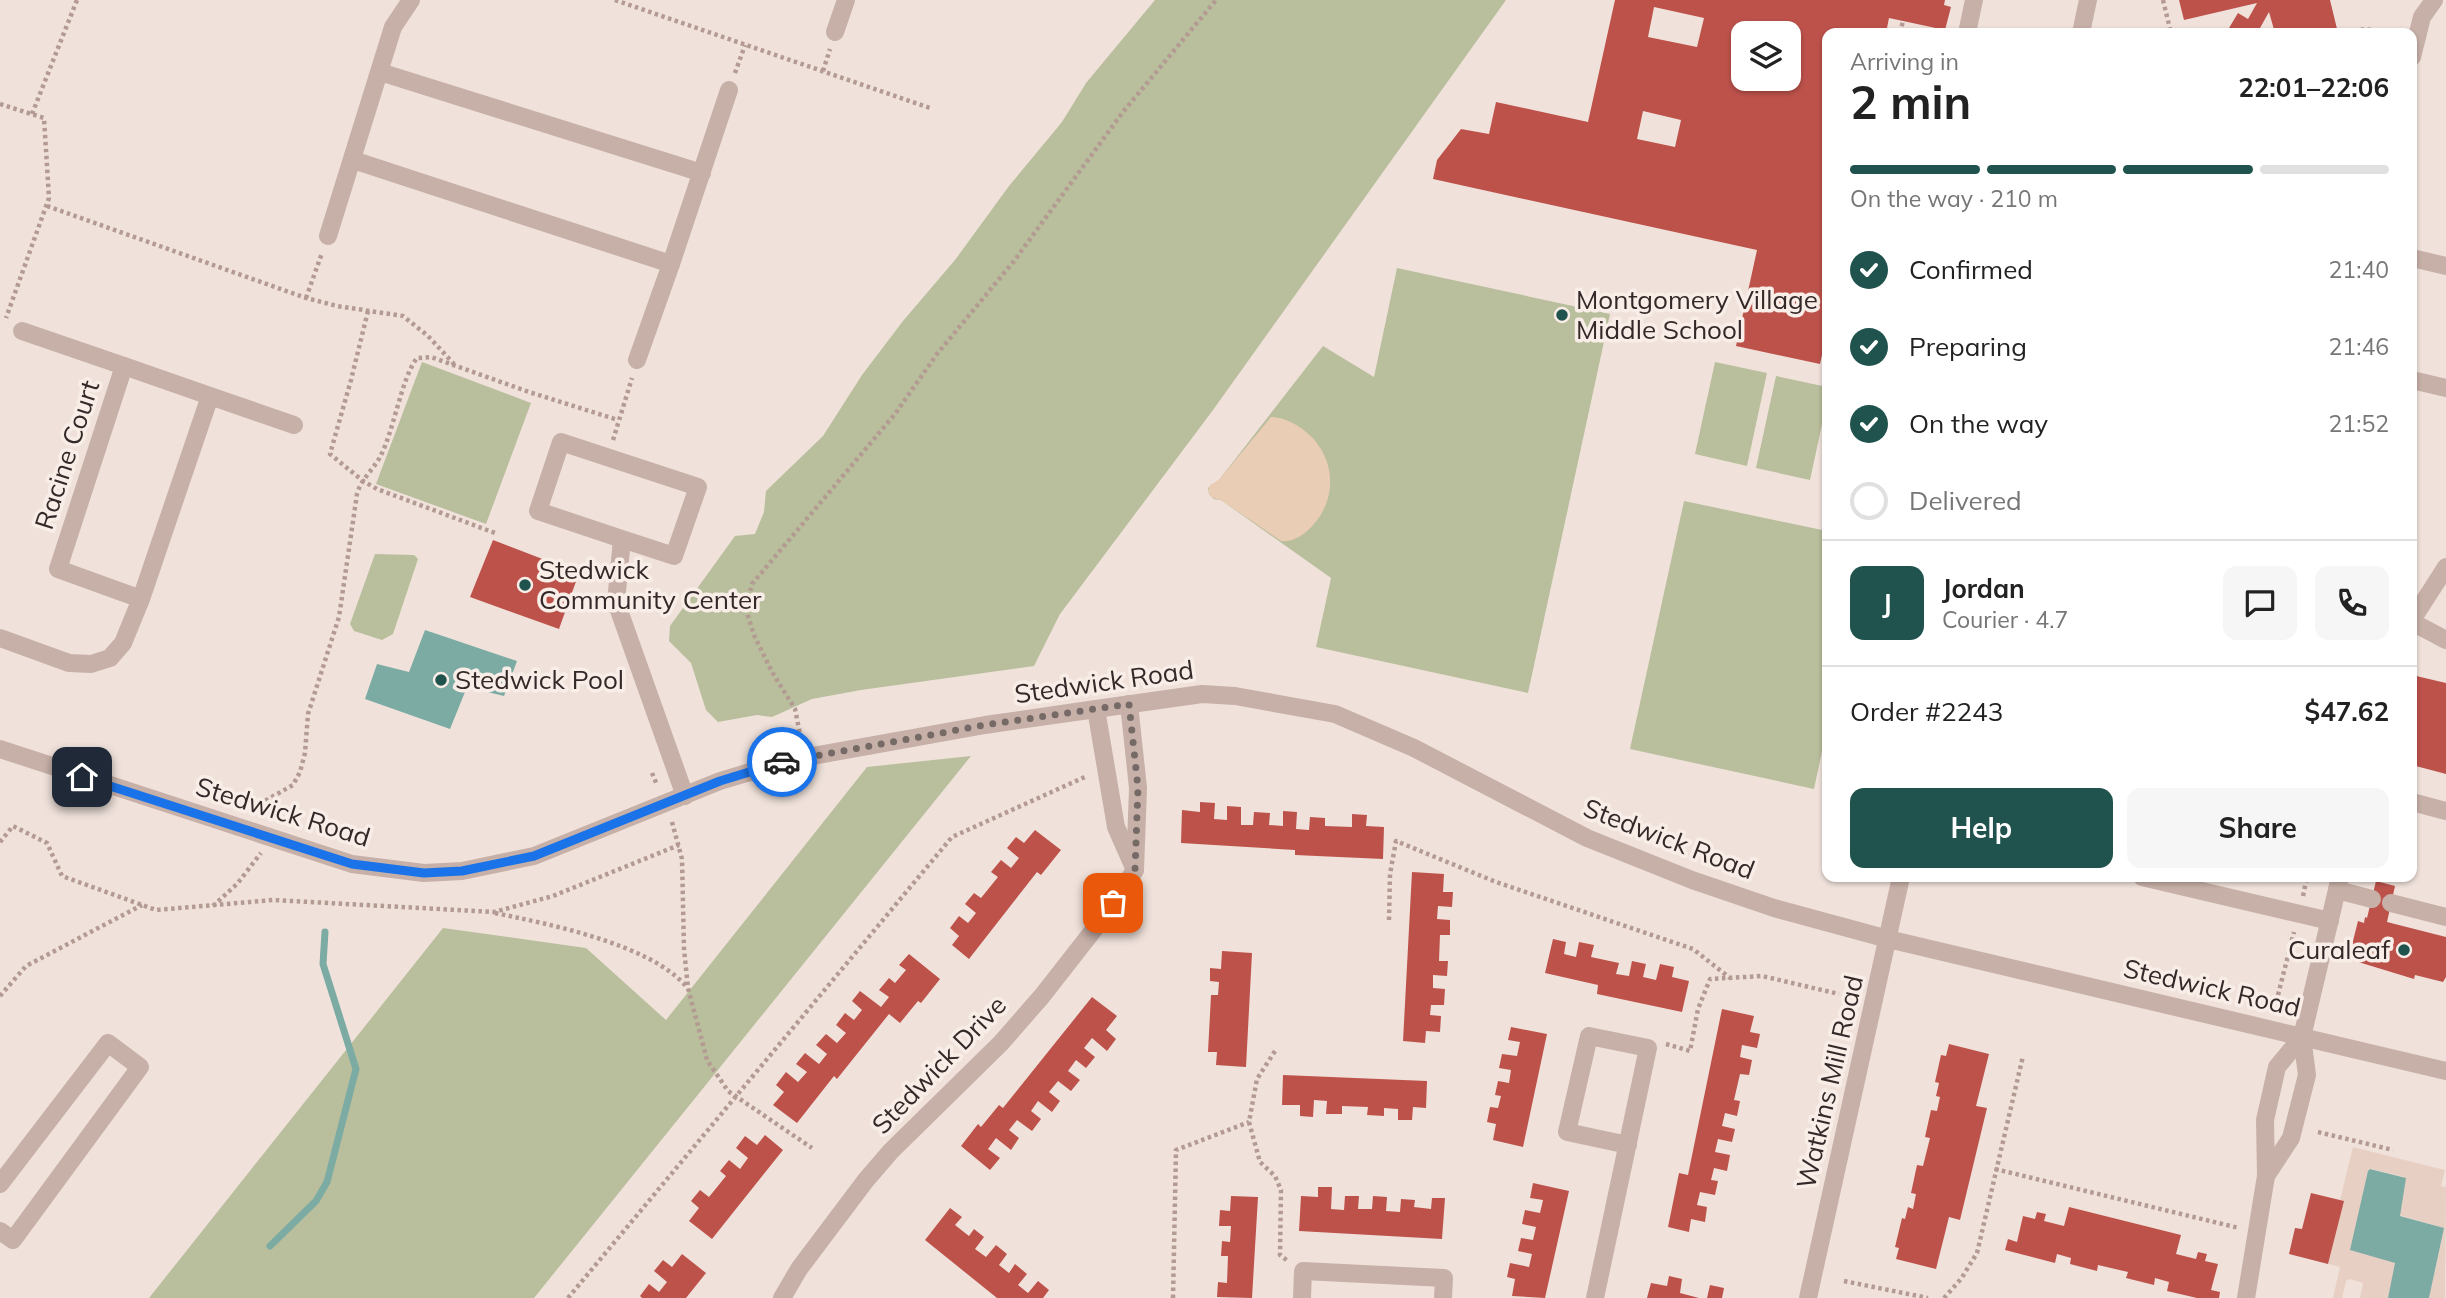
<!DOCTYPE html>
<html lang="en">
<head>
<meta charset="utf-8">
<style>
	:root { --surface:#fff; --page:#f6f6f6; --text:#222; --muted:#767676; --line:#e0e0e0; --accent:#20534d }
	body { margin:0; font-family:Mulish,sans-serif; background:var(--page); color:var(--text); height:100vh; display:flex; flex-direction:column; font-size:26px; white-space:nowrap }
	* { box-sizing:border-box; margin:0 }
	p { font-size:23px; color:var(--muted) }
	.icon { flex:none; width:38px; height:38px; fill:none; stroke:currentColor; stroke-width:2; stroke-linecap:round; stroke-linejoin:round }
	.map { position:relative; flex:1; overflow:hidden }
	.panel { position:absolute; left:1822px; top:28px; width:595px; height:854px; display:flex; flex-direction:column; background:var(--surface); border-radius:14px; box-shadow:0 2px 5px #0004 }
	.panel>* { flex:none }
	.tools { position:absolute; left:1731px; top:21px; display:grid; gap:14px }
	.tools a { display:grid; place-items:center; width:70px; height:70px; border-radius:14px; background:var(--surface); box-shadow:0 2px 5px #0004; font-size:35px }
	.pin { position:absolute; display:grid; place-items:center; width:60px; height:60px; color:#fff; margin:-30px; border-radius:14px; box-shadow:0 4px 10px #0006 }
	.courier { position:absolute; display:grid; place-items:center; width:70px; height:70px; margin:-35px; border:5px solid #1a73e8; border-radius:50%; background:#fff; color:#222; box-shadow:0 2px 9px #0007 }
	.headline em { font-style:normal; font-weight:700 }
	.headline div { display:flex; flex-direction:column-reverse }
	.headline { display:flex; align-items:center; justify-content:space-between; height:119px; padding:0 28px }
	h1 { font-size:46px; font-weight:700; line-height:52px }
	.bar { display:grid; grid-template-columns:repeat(4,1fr); gap:10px 7px; align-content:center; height:84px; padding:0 28px }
	.bar i { height:9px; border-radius:5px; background:var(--line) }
	.bar .on { background:var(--accent) }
	.bar p { grid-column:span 4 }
	.line { display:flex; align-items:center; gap:18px; padding:0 28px; border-top:2px solid var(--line) }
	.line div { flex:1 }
	.round { display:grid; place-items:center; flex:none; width:74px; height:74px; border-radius:14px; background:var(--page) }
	ol { padding:0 28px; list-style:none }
	li { display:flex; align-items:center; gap:21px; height:77px }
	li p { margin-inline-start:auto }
	li .icon { padding:7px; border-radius:50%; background:var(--accent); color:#fff; stroke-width:4 }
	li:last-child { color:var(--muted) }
	li i { width:38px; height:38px; border:4px solid var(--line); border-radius:50% }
	.button { display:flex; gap:14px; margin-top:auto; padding:14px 28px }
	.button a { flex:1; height:80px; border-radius:14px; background:var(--accent); color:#fff; font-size:28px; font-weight:700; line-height:80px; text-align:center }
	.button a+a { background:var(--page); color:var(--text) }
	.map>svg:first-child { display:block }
	.green { fill:#b9be9c }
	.sand { fill:#e9cdb4 }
	.plaza { fill:#e7d0c3 }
	.water { fill:#7caba4 }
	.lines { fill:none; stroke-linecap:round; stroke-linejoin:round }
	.stream { stroke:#7caba4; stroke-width:7 }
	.building { fill:#bd524b; fill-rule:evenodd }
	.path { stroke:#b39a92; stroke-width:4.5; stroke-dasharray:3.5 3.5; stroke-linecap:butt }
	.minor { stroke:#c7b0a8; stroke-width:18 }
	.done { stroke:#766a67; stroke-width:7; stroke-dasharray:0 12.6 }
	.route { stroke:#1a73e8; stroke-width:9 }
	.poi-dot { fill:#20534d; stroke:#f8ede7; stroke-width:2.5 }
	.labels { text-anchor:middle; stroke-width:7; stroke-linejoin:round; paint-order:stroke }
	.poi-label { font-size:26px; fill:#342928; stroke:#f8ede7; text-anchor:start }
	.street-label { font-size:26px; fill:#342928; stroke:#f8ede7 }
</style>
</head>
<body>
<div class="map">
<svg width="2446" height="1298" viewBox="0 0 2446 1298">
	<rect width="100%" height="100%" fill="#f0e2db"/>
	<!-- green -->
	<g class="green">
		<polygon points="1155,0 1506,0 1213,410 1060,614 1034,666 861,690 812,699 772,717 757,715 718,722 706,710 691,663 669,641 670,626 735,536 755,534 764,512 766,491 823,436 862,375 903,321 955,260 1009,186 1062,122 1086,83"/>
		<polygon points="1397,268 1610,314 1528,693 1316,647 1331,578 1221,500 1214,499 1209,494 1208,488 1219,480 1323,346 1374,377"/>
		<polygon points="422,362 531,403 486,524 376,484"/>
		<polygon points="1715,362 1767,373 1747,466 1695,454"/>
		<polygon points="1776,376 1827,387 1827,401 1810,480 1756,468"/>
		<polygon points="1684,501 1827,531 1827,728 1814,789 1630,749"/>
		<polygon points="375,554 414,555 418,559 393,634 382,640 354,631 350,624"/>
		<polygon points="971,756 534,1298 149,1298 443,928 586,948 666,1020 867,767"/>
	</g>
	<!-- sand -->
	<path class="sand" d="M1271 417C1282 417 1292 422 1301 428 1338 454 1340 503 1306 532 1298 538 1291 542 1281 541L1221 500 1211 497 1208 491 1210 485 1219 480Z"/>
	<!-- plaza -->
	<polygon class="plaza" points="2353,1147 2445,1170 2441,1186 2446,1187 2445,1298 2429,1298 2444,1228 2399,1215 2404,1177 2372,1169 2369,1169 2395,1266 2388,1298 2360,1298 2363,1283 2349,1279 2346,1281 2342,1298 2333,1298 2340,1267 2328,1264 2343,1201 2340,1200"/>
	<!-- water -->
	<g class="water">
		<polygon points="425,630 517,661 504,696 467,687 450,729 365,699 377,664 409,672"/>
		<polygon points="2370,1169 2406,1178 2400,1216 2444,1228 2429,1298 2388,1298 2395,1263 2350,1250 2368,1171"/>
	</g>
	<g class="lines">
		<!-- stream -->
		<polyline class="stream" points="270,1246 316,1201 327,1182 356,1069 323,964 325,932"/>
	</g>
	<!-- building -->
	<g class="building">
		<path d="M1615 0H1945L1944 5 1951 7 1945 30 1889 18 1886 33H1827V356L1822 355 1820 364 1736 346 1757 250 1433 179 1437 160 1461 129 1489 134 1496 102 1588 122ZM1654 7 1704 18 1697 47 1648 37ZM1748 28 1773 33H1788V36L1792 37 1788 52V79H1743V33H1747ZM1643 111 1681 120 1675 147 1637 139Z"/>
		<polygon points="2179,0 2330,0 2338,33 2275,33 2269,12 2260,28 2268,33 2226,33 2238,13 2248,19 2257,3 2184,20"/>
		<polygon points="493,540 579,573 559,629 470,597"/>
		<polygon points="2412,675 2446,683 2446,774 2412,765"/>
		<polygon points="1200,802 1215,803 1214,819 1227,820 1227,806 1241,807 1241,825 1253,825 1254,812 1270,813 1269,825 1283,826 1283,811 1297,812 1296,829 1309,830 1310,817 1325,818 1325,826 1352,827 1352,814 1367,815 1366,826 1384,827 1383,859 1295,855 1295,850 1181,843 1182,810 1200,812"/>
		<polygon points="1035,830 1061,850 1041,875 1037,872 969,959 952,945 959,936 950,928 959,916 968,923 976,913 965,904 974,893 981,898 998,877 991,872 1001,860 1011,868 1019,858 1007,848 1016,837 1024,843"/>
		<polygon points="1412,872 1444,874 1443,892 1453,892 1452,907 1438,906 1437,919 1450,920 1450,935 1440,935 1439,961 1448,961 1447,976 1433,975 1433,988 1445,989 1444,1005 1431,1005 1430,1015 1441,1016 1440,1032 1426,1031 1425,1043 1403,1041"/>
		<polygon points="2376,881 2395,886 2387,922 2446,937 2446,977 2443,982 2415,975 2414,979 2355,961 2356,955 2350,953 2358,921 2364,923 2365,917 2367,918"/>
		<polygon points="1553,939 1566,942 1564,954 1576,957 1579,942 1594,945 1591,957 1619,963 1616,974 1629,976 1632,961 1646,964 1643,977 1656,980 1660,964 1674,967 1672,977 1689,981 1682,1012 1597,994 1598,985 1545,973"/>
		<polygon points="1222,951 1252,953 1246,1067 1216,1065 1217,1052 1208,1052 1211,995 1218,995 1219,982 1210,981 1210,968 1221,969"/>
		<polygon points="909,954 940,979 921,1003 918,1001 900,1023 889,1014 837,1079 834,1076 797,1123 773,1105 784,1092 776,1085 786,1072 798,1082 807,1072 796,1064 805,1053 819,1064 827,1054 816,1045 826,1034 837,1043 846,1033 836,1025 845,1013 854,1020 862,1010 852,1001 860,991 881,1007 889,997 879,990 889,978 895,983 906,970 899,965"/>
		<polygon points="1092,997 1117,1016 1106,1030 1116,1039 1107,1051 1092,1038 1084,1048 1095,1057 1086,1068 1076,1060 1068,1071 1080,1080 1071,1091 1058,1081 1049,1092 1060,1101 1052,1112 1038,1101 1031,1111 1041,1119 1032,1131 1017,1120 1009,1130 1019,1138 1011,1150 996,1138 988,1149 1000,1158 990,1170 961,1146 978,1124 981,1127 999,1105 1003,1108"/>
		<polygon points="1722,1009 1754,1016 1750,1032 1760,1034 1757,1048 1742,1045 1740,1057 1752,1060 1749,1075 1740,1074 1734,1100 1740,1101 1737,1116 1725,1113 1722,1126 1735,1129 1732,1142 1718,1139 1715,1152 1730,1155 1727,1171 1714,1168 1711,1180 1718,1181 1715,1195 1700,1192 1697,1205 1707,1207 1705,1222 1691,1219 1689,1232 1668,1227 1679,1173 1688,1175"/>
		<polygon points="1511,1027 1547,1034 1523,1147 1493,1140 1496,1124 1487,1122 1490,1107 1498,1108 1501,1096 1495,1095 1498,1081 1509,1083 1511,1070 1499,1068 1502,1054 1517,1056 1520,1042 1508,1040"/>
		<polygon points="1949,1044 1989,1054 1976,1106 1987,1108 1960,1220 1949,1217 1936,1269 1896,1259 1899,1248 1895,1247 1902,1218 1905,1219 1908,1207 1913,1209 1916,1194 1911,1193 1917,1165 1923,1166 1930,1138 1925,1137 1931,1110 1937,1111 1940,1097 1936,1096 1939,1083 1935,1082 1941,1055 1946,1056"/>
		<polygon points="1283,1075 1427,1081 1426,1108 1413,1107 1412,1120 1398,1120 1398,1109 1384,1108 1384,1116 1367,1115 1368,1107 1342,1106 1342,1114 1326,1114 1327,1101 1314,1100 1313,1117 1300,1116 1300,1105 1282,1105"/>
		<polygon points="765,1135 783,1150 712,1239 689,1221 699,1208 691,1201 700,1190 709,1197 726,1176 720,1171 729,1160 740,1169 748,1158 736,1148 745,1136 757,1145"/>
		<polygon points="1533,1183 1569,1191 1545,1298 1512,1296 1515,1279 1507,1277 1510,1263 1529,1267 1532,1254 1518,1251 1521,1238 1533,1240 1536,1227 1522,1224 1525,1210 1540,1213 1543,1200 1530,1198"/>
		<polygon points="1318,1187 1332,1187 1331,1209 1344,1210 1345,1196 1359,1196 1358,1209 1372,1209 1373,1196 1387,1197 1386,1211 1400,1212 1401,1199 1415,1200 1414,1207 1431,1209 1432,1198 1445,1198 1442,1239 1299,1231 1301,1196 1318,1197"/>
		<polygon points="2311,1193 2344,1201 2328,1264 2289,1254 2295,1228 2302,1229"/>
		<polygon points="1231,1196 1258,1197 1252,1298 1217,1297 1218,1282 1227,1283 1228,1256 1221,1256 1222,1241 1230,1242 1231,1226 1219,1226 1220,1210 1230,1211"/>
		<polygon points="2069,1207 2181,1235 2176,1254 2196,1259 2198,1252 2207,1254 2205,1261 2218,1264 2211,1290 2220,1292 2219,1298 2197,1298 2167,1291 2169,1282 2155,1278 2154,1285 2126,1278 2128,1272 2098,1265 2097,1271 2070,1264 2071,1258 2057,1254 2055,1263 2005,1250 2008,1239 2017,1242 2023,1216 2035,1219 2037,1212 2046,1214 2044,1221 2064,1226"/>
		<polygon points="950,1208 962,1217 955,1225 969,1236 974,1229 984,1237 975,1249 986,1257 996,1245 1007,1254 999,1265 1009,1273 1015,1264 1027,1274 1018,1285 1028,1293 1038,1281 1049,1290 1043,1298 997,1298 925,1240"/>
		<polygon points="682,1254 706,1273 686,1298 642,1298 640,1296 649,1284 659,1292 667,1282 654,1271 663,1260 672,1267"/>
		<polygon points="1669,1276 1682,1279 1680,1293 1699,1298 1647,1298 1651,1283 1667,1286"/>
		<polygon points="1710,1285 1724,1288 1722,1298 1707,1298"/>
	</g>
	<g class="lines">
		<!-- path -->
		<g class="path">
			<polyline points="615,0 930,108"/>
			<polyline points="2163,0 2171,33"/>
			<polyline points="1900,33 1903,21"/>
			<polyline points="2347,33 2365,29 2383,32"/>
			<polyline points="823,71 830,49"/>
			<polyline points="735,73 745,45"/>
			<polyline points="0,104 44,118 49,198 6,318"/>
			<polyline points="32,114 77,0"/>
			<polyline points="47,206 306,298 337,306 403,316 428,336 454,364"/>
			<polyline points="306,298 322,253"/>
			<polyline points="368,311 351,380 330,454 363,481 377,489 495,533"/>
			<polyline points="613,440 632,378"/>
			<polyline points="801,739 795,709 772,672 754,635 746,610 752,584 895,414 937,354 1014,261 1123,112 1216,0"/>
			<polyline points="652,773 657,785"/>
			<path d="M256 811 263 802 293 785 300 772 305 753 308 714 339 617 357 494C361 479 373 470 380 457 394 431 401 379 417 358L431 357 529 392 618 420"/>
			<polyline points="672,822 682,859 684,949 688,988 707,1060 728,1091 812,1148"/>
			<polyline points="0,842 13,826 47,843 62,876 156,910 273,900 494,912 553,896 679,845"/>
			<polyline points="2303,896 2307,877"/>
			<polyline points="213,906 237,884 261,853"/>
			<path d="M495 913C549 924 649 944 686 986"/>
			<polyline points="1389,920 1390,874 1396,841 1496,882 1693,949 1730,978"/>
			<polyline points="2278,995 2294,932"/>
			<polyline points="0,996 26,966 142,905"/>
			<polyline points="1666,1044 1690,1051 1698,1009 1710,979 1762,976 1839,994"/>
			<polyline points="1275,1051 1257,1079 1249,1122 1260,1162 1275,1176 1281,1190 1280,1255 1288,1261"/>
			<polyline points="2318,1132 2393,1150"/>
			<polyline points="1995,1169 2239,1228"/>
			<polyline points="1844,1281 1928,1298"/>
			<polyline points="568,1298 952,837 1087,776"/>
			<polyline points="1173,1298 1176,1150 1249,1122"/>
			<polyline points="1944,1298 1961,1279 1977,1253 2023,1056"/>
		</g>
		<!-- minor -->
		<g class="minor">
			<polyline points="835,32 846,0"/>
			<polyline points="1967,33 1974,0"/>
			<polyline points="2081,33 2088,0"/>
			<polyline points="2412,57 2422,17 2434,0"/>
			<polyline points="380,72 702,173"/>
			<polyline points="353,160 671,264 729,90"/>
			<polyline points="328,236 393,27 411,0"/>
			<polyline points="2412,258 2446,266"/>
			<polyline points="22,331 124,366"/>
			<polyline points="637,360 671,264"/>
			<polyline points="2412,380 2446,388"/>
			<polyline points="210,396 294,425"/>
			<polyline points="622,539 538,511 561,442 698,487 674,556 622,539 616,602 685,796"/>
			<polyline points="2412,620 2446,567"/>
			<polyline points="2412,622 2446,640"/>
			<polyline points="0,638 69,663 91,664 110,658 123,643 141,599 210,396 124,366 58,569 141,599"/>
			<polyline points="1096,709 1116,827 1135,870"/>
			<polyline points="0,749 352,864 424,873 462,871 534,856 720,781 790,760 985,725 1096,709 1202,694 1235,696 1335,714 1414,748 1587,838 1692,880 1774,908 1888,939 2446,1071"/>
			<polyline points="2412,802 2446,811"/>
			<polyline points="2142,877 2330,921"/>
			<polyline points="2337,890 2372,899"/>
			<polyline points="2391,903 2446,917"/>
			<polyline points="2266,1176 2291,1138 2307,1075 2302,1037 2340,877"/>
			<polyline points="0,1184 108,1043 140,1067 13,1240 0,1231"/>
			<polyline points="782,1298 799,1269 866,1180 891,1151 1001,1043 1042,996 1103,918 1135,870 1138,788 1129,704"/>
			<polyline points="1302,1298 1303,1271 1444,1278 1443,1298"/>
			<polyline points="1595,1298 1648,1048 1589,1036 1567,1132 1628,1145"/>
			<polyline points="1808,1298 1901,877"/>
			<polyline points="2246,1298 2266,1176 2265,1120 2277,1067 2302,1037"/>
		</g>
	</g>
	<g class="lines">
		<!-- done -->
		<polyline class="done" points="782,762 985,725 1129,704 1138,788 1135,870 1113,903"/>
		<!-- route -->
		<polyline class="route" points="82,777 352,864 424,873 462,871 534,856 720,781 782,762"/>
	</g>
	<!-- markers -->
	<g class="poi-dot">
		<circle cx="1562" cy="315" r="7"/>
		<circle cx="525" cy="585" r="7"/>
		<circle cx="441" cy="680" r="7"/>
		<circle cx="2404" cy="950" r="7"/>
	</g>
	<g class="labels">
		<!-- poi labels -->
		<g class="poi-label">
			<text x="1576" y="309">Montgomery Village<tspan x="1576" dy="30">Middle School</tspan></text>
			<text x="539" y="579">Stedwick<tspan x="539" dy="30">Community Center</tspan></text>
			<text x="455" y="689">Stedwick Pool</text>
			<text x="2390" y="959" text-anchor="end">Curaleaf</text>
		</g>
		<!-- street labels -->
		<g class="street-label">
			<text transform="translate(67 455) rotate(-72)" y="9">Racine Court</text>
			<text transform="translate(1104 682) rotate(-8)" y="9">Stedwick Road</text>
			<text transform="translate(283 812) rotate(17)" y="9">Stedwick Road</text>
			<text transform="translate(1669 839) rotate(21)" y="9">Stedwick Road</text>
			<text transform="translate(2212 988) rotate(13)" y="9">Stedwick Road</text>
			<text transform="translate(939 1065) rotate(-46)" y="9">Stedwick Drive</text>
			<text transform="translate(1830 1082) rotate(-77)" y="9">Watkins Mill Road</text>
		</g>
	</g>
</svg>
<div class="tools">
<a><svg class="icon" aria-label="layers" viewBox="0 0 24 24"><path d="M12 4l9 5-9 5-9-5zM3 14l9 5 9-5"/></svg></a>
</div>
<div class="pin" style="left:1113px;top:903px;background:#ea580c"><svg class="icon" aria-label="bag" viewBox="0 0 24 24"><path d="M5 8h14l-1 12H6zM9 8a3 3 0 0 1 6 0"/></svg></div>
<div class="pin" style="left:82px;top:777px;background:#1f2937"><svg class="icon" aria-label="home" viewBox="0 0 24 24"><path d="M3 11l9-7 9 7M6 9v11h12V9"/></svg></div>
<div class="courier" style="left:782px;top:762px"><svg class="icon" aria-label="car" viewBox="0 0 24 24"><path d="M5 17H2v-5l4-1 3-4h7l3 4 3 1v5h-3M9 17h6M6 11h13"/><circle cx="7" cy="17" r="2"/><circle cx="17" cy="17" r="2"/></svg></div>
<section class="panel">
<div class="headline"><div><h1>2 min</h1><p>Arriving in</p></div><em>22:01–22:06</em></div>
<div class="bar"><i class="on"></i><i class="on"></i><i class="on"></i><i></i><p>On the way · 210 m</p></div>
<ol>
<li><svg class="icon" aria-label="check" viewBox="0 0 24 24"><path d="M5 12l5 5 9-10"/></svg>Confirmed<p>21:40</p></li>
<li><svg class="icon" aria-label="check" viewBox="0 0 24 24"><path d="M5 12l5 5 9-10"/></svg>Preparing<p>21:46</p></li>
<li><svg class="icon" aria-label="check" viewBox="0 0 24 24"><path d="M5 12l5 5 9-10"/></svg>On the way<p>21:52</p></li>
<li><i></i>Delivered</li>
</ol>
<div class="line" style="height:126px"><b class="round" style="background:var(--accent);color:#fff">J</b><div><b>Jordan</b><p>Courier · 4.7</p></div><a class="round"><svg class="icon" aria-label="chat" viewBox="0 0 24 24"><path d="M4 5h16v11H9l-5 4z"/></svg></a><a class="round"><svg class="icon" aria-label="phone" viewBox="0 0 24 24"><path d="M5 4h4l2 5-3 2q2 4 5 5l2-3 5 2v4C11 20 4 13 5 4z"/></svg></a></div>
<div class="line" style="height:91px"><div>Order #2243</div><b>$47.62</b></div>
<div class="button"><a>Help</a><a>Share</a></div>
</section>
</div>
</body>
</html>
